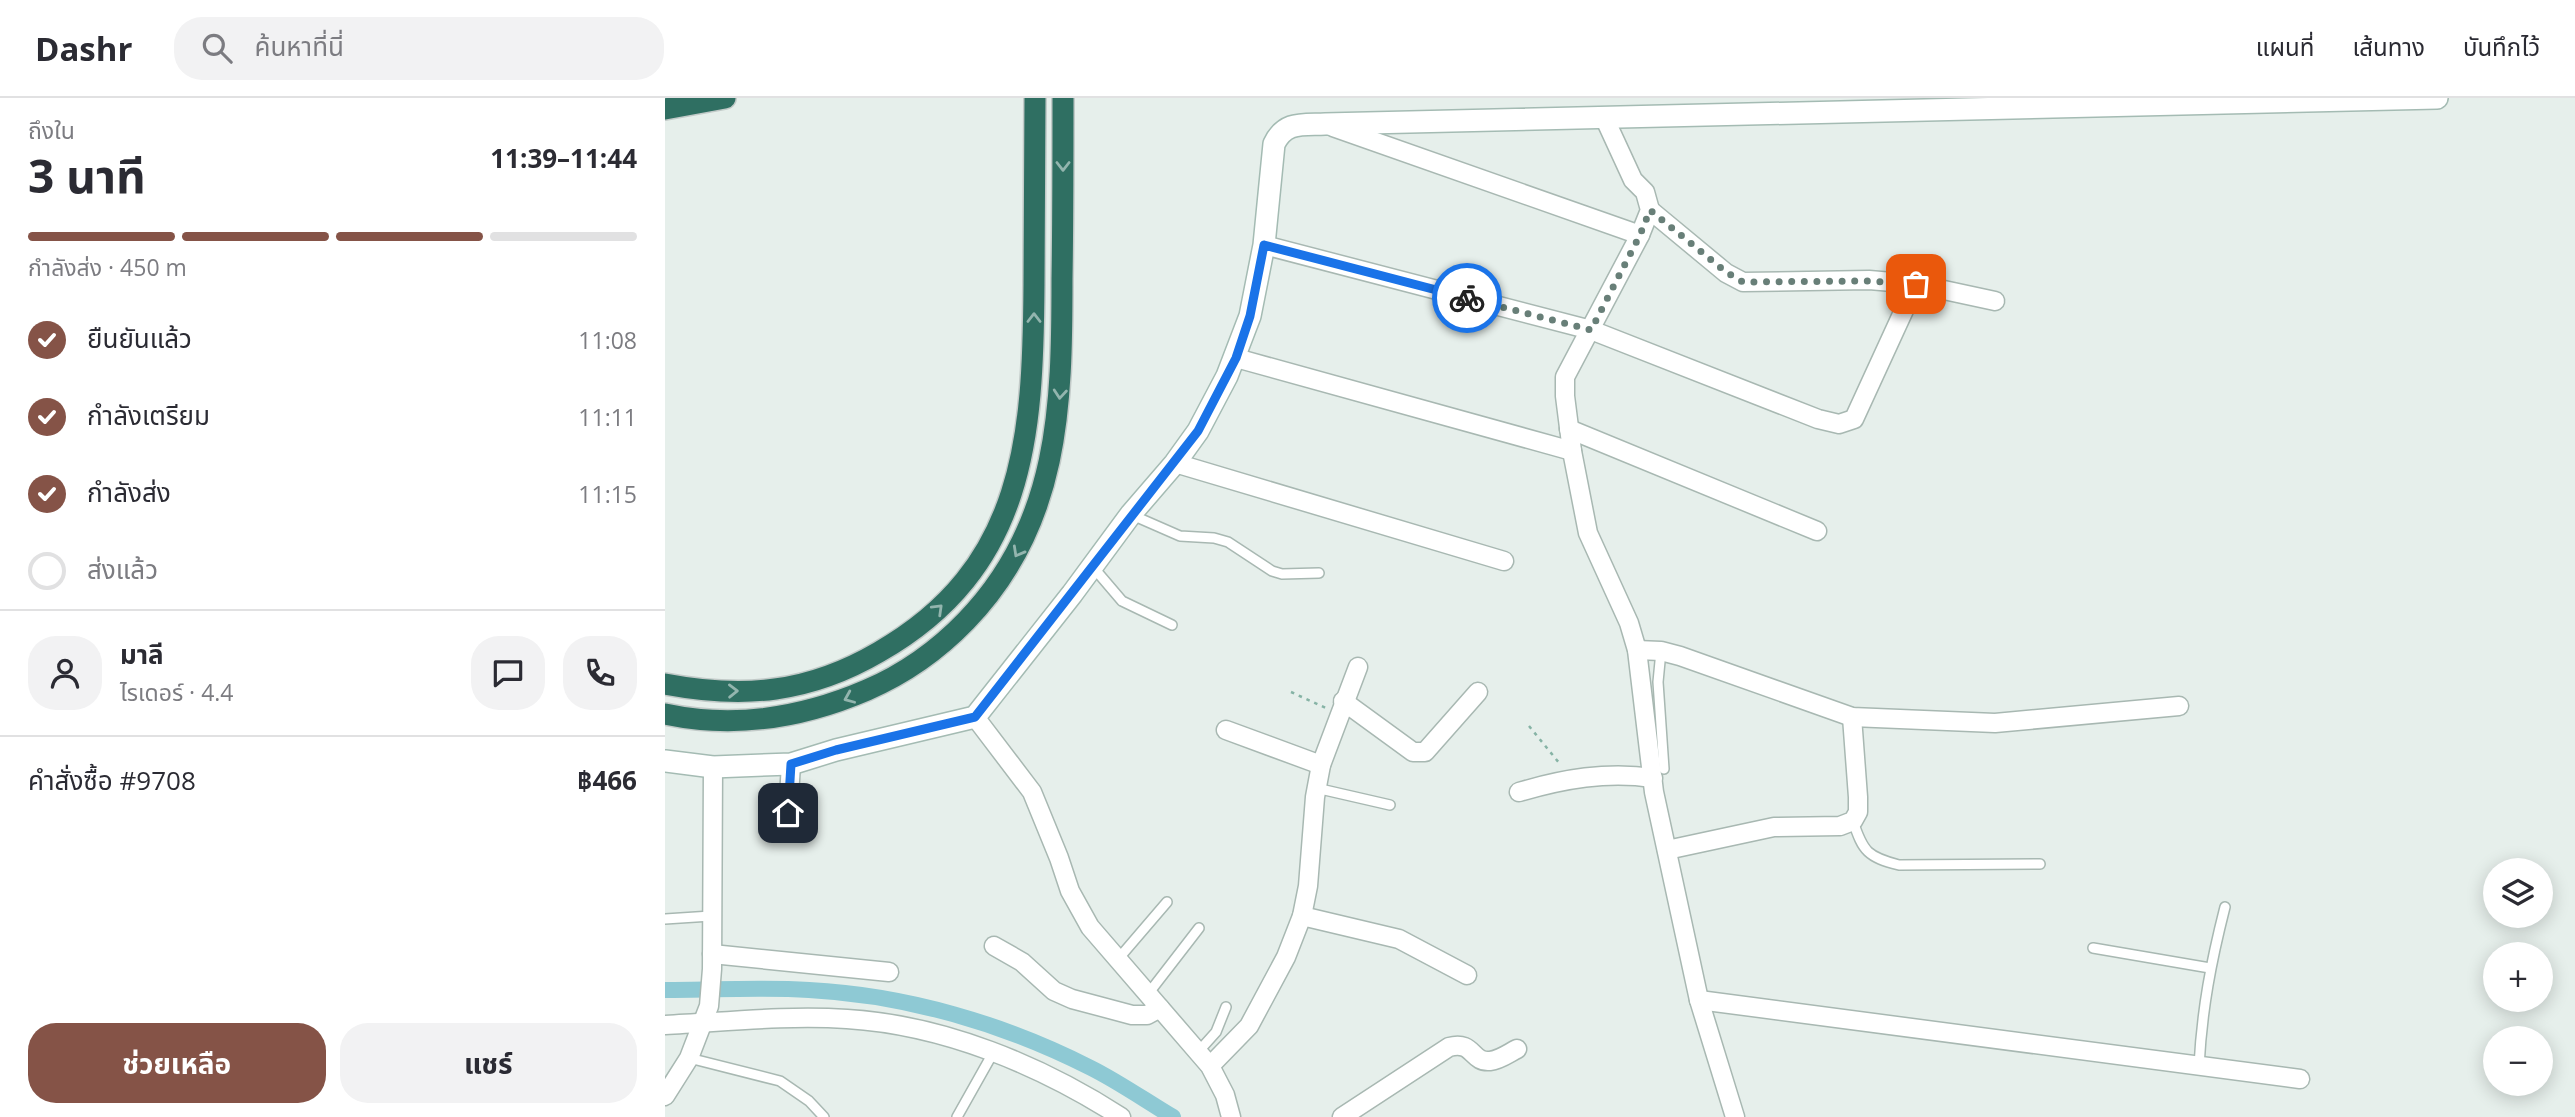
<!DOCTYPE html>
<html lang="th">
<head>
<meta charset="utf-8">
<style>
	:root { --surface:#fff; --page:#f2f2f3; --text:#2b2b33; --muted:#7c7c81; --line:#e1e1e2; --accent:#855347 }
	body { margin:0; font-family:"Open Sans","Noto Sans Thai",sans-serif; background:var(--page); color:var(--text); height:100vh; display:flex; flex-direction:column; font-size:26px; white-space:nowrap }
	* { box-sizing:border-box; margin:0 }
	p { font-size:23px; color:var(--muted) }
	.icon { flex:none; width:38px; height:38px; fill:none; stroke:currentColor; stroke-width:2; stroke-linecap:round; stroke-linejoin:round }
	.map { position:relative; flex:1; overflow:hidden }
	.drawer { display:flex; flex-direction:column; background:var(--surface); width:665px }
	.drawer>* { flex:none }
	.buttons { position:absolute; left:1818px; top:760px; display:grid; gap:14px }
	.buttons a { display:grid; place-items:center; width:70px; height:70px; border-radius:50%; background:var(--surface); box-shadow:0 4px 18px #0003; font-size:35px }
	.pin { position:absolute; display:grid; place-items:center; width:60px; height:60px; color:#fff; margin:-30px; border-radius:14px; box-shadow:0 4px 10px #0006 }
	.courier { position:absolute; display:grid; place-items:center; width:70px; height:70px; margin:-35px; border:5px solid #1a73e8; border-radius:50%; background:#fff; color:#222; box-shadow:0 2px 9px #0007 }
	.head em { font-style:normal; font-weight:700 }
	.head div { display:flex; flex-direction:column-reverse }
	.head { display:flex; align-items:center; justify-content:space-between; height:119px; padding:0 28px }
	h1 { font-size:46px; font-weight:700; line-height:52px }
	.bar { display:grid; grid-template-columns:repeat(4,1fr); gap:10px 7px; align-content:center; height:84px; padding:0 28px }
	.bar i { height:9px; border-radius:5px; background:var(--line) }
	.bar .selected { background:var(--accent) }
	.bar p { grid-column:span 4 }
	.line { display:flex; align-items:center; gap:18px; padding:0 28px; border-top:2px solid var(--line) }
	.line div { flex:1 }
	.round { display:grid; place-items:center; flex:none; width:74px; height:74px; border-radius:28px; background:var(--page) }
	ol { padding:0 28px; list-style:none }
	li { display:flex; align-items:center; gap:21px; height:77px }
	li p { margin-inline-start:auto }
	li .icon { padding:7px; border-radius:50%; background:var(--accent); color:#fff; stroke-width:4 }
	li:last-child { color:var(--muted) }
	li i { width:38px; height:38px; border:4px solid var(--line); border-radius:50% }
	.action { display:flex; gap:14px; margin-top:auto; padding:14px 28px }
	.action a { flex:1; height:80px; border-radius:28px; background:var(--accent); color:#fff; font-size:28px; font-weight:700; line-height:80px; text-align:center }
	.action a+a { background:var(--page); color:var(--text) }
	header { display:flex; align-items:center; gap:42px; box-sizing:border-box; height:98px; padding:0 35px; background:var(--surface); border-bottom:2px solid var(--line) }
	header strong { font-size:33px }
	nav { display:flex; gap:38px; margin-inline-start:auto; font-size:24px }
	.search { width:490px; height:63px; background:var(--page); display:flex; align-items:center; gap:18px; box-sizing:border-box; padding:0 24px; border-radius:28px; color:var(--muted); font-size:26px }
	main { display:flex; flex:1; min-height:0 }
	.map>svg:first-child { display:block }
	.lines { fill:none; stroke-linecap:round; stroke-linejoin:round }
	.canal { stroke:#8ec9d4; stroke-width:16 }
	.service-casing { stroke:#a8b8b2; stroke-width:12 }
	.minor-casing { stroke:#a8b8b2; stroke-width:21 }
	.secondary-casing { stroke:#a4bbb3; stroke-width:24 }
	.motorway-casing { stroke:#c2cac8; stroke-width:24 }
	.path { stroke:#86b3a5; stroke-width:2.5; stroke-dasharray:3.5 5; stroke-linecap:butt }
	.service { stroke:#fff; stroke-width:9 }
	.minor { stroke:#fff; stroke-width:18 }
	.secondary { stroke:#fff; stroke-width:21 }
	.motorway { stroke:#2f6f62; stroke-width:21 }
	.oneway { stroke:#93b5ae }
	.done { stroke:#687f78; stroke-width:7; stroke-dasharray:0 12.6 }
	.route { stroke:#1a73e8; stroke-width:9 }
</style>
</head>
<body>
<header>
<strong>Dashr</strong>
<div class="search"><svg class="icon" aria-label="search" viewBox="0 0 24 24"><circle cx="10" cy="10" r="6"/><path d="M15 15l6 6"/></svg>ค้นหาที่นี่</div>
<nav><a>แผนที่</a><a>เส้นทาง</a><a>บันทึกไว้</a></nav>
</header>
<main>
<section class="drawer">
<div class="head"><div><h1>3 นาที</h1><p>ถึงใน</p></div><em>11:39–11:44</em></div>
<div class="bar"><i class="selected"></i><i class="selected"></i><i class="selected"></i><i></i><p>กำลังส่ง · 450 m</p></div>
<ol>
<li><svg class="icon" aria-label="check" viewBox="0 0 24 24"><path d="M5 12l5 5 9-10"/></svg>ยืนยันแล้ว<p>11:08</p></li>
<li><svg class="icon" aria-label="check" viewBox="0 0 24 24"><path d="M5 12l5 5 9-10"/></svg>กำลังเตรียม<p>11:11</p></li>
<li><svg class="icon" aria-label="check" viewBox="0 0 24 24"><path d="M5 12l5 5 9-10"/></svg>กำลังส่ง<p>11:15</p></li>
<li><i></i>ส่งแล้ว</li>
</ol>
<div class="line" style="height:126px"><a class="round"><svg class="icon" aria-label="person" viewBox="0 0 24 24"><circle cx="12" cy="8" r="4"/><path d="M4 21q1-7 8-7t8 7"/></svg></a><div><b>มาลี</b><p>ไรเดอร์ · 4.4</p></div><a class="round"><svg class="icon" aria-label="chat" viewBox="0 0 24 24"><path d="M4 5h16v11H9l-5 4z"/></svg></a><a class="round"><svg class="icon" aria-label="phone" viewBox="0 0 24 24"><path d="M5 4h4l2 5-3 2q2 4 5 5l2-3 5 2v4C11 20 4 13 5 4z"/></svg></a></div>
<div class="line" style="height:91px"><div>คำสั่งซื้อ #9708</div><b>฿466</b></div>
<div class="action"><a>ช่วยเหลือ</a><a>แชร์</a></div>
</section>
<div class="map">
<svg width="1910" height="1019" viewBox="0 0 1910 1019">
	<rect width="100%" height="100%" fill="#e6efeb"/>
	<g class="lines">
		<!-- canal -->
		<path class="canal" d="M0 892C48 892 97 889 144 892 241 897 340 926 426 970 454 984 481 1003 508 1019"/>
		<defs>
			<g id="service">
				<polyline points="467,417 515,438 549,440 563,444 607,473 617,476 654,475"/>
				<polyline points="428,469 457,503 507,527"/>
				<polyline points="996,553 993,584 999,671"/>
				<polyline points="651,690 725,707"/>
				<path d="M1188 723C1198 754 1203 759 1234 767L1375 766"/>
				<polyline points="0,821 46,818"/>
				<polyline points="1428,850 1545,870"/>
				<polyline points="454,860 502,804"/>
				<polyline points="483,896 534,830"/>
				<polyline points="533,954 551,934 561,909"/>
				<polyline points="24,960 115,983 144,1003 159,1019"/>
				<path d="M1534 968C1537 911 1546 864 1560 809"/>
				<polyline points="292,1019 328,955"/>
			</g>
			<g id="minor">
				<polyline points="939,19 968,82 980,94 985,112 975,137 900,279 900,298 907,353 923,435 964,525 972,552 989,694 1034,902 1070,1019"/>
				<polyline points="668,29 975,137"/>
				<polyline points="599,147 926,232 1153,321 1174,326 1189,321 1251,186 1204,182 1078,184 1061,175 985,112"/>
				<polyline points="1251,186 1330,203"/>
				<polyline points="571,260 907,353"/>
				<polyline points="904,331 1152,433"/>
				<polyline points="510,365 839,463"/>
				<polyline points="972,552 996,553 1015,558 1187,619 1330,625 1514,608"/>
				<polyline points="678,603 748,654 760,654 813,594"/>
				<polyline points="310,619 367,694 394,760 405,793 425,829 545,968 560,997 566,1019"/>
				<polyline points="561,632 656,667"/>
				<path d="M854 694C898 681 942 673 988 680"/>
				<polyline points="123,715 126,666"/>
				<polyline points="1002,752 1109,729 1175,728 1188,723 1193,714 1193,699 1187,619"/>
				<polyline points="637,818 734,841 802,877"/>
				<polyline points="329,848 357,864 389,893 407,901 467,917 482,917 495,910"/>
				<polyline points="47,856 224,874"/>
				<polyline points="1034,902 1635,981"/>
				<path d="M0 927C60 924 121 917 182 921 279 927 375 967 456 1019"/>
				<polyline points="545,968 584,928 621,859 637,818 643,788 650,699 656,667 693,569"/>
				<polyline points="0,998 24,960 44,908 47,871 48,669"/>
				<path d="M677 1019 784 949C809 942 806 965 825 963 835 962 844 955 852 951"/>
			</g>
			<path id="secondary" d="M0 663 48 669 126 666 171 652 310 619 407 496 466 416 510 365 533 333 562 278 585 218 599 147 609 46C620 23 637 27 660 26L1772 0"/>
			<g id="motorway">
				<polyline points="0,11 60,0"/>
				<path d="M0 586C79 601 144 595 214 554 361 470 368 338 369 186 369 124 370 62 370 0"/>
				<path d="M0 616C70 631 137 620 202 592 239 576 273 552 301 523 395 426 397 307 397 181 398 120 398 60 398 0"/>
			</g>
		</defs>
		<!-- service casing -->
		<use href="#service" class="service-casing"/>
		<!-- minor casing -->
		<use href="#minor" class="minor-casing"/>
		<!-- secondary casing -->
		<use href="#secondary" class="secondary-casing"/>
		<!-- motorway casing -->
		<use href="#motorway" class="motorway-casing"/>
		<!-- path -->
		<g class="path">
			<polyline points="626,594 661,610"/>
			<polyline points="864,628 895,666"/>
		</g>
		<!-- service -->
		<use href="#service" class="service"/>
		<!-- minor -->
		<use href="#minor" class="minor"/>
		<!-- secondary -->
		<use href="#secondary" class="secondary"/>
		<!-- motorway -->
		<use href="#motorway" class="motorway"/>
	</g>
	<!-- one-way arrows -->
	<defs><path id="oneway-chevron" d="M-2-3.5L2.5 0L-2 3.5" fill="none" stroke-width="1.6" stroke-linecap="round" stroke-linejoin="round" transform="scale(1.75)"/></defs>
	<g class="oneway">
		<use href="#oneway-chevron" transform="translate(398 68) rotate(90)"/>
		<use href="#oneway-chevron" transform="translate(369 220) rotate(-90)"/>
		<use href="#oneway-chevron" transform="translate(395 296) rotate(95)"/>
		<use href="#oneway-chevron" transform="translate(353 454) rotate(119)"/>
		<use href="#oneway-chevron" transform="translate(273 511) rotate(-44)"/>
		<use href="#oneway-chevron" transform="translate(68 593) rotate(-1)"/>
		<use href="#oneway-chevron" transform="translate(184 600) rotate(157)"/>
	</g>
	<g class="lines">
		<!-- done -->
		<polyline class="done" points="802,200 926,232 975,137 985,112 1061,174 1078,184 1204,183 1251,186"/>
		<!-- route -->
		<polyline class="route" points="123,715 126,666 171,652 310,619 533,333 571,260 585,218 599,147 802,200"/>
	</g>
</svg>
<div class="buttons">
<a><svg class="icon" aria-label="layers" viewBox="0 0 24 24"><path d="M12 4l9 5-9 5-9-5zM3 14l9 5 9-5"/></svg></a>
<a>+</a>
<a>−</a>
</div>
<div class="pin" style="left:1251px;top:186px;background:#ea580c"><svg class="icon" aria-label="bag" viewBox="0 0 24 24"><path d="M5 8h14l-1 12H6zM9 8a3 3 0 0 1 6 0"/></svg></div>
<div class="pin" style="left:123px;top:715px;background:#1f2937"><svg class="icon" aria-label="home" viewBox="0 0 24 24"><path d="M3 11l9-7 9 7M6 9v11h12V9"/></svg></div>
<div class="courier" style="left:802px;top:200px"><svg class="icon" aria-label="bike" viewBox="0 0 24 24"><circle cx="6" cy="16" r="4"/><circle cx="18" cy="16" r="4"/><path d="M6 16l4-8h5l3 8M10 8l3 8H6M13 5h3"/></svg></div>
</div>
</main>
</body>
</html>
